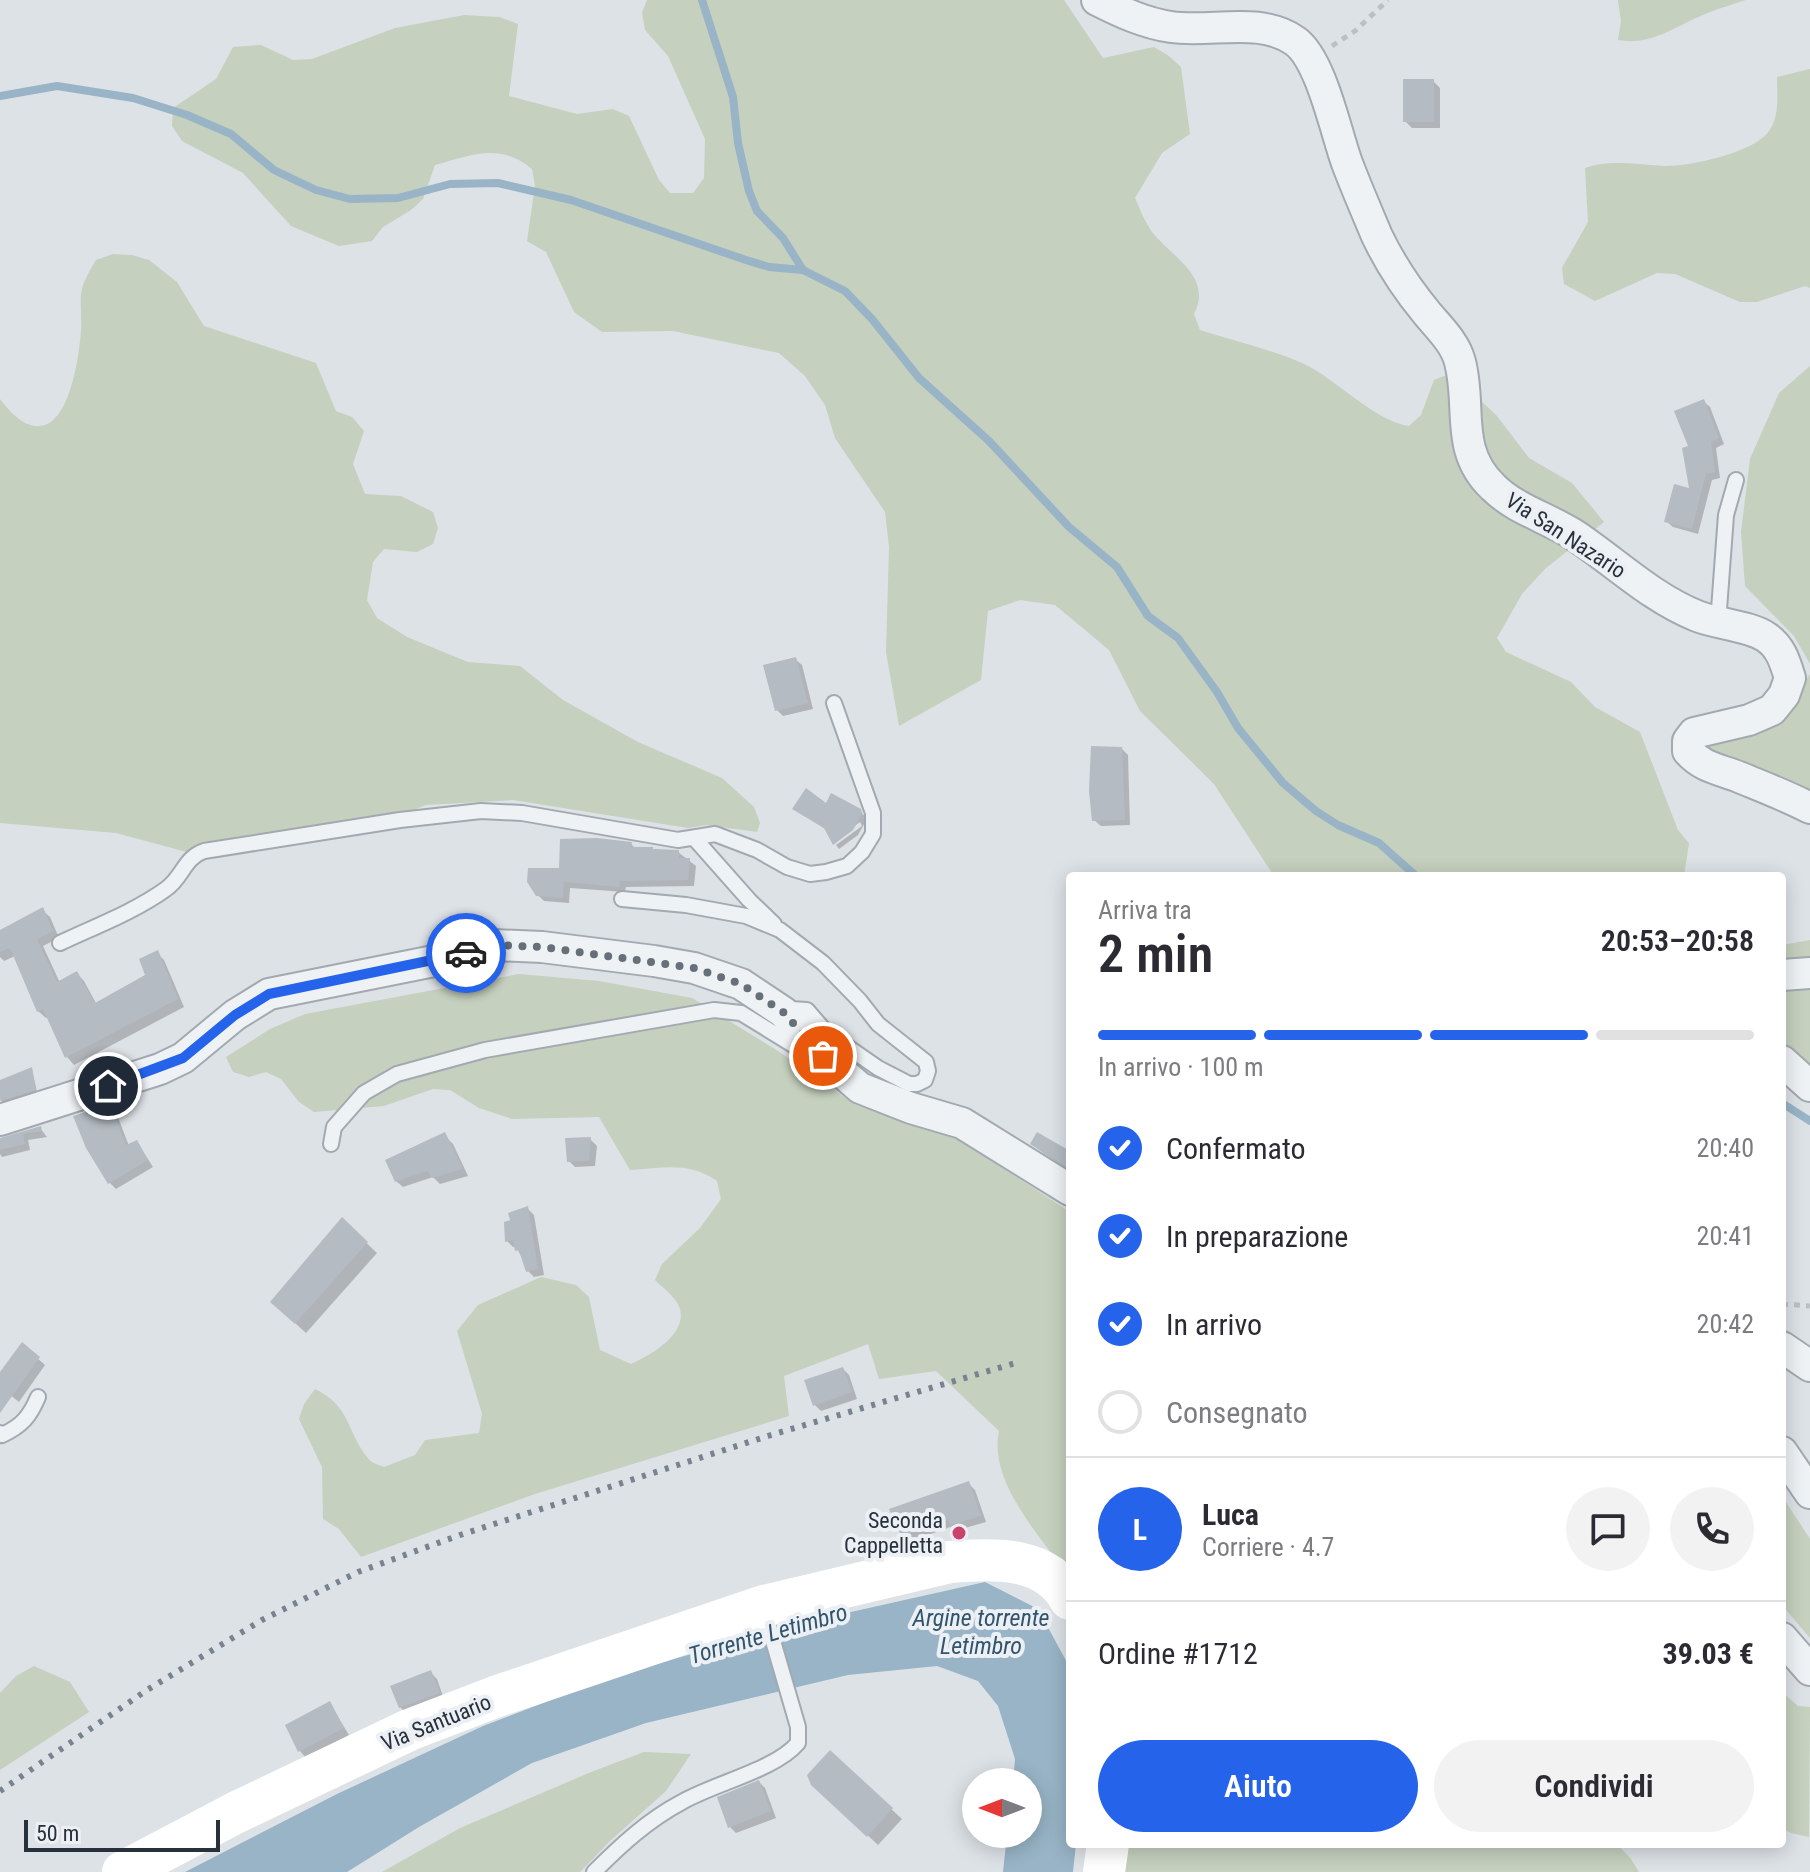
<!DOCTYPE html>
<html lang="it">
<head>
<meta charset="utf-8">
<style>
	:root { --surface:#fff; --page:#f2f2f3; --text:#2b2b33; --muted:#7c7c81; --line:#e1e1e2; --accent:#2563eb }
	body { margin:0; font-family:"Roboto Condensed",sans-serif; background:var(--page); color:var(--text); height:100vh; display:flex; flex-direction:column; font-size:30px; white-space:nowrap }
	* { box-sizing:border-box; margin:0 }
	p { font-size:26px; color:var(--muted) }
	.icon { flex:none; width:44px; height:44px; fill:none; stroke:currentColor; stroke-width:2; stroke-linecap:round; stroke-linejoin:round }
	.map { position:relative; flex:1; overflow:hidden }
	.drawer { position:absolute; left:1066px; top:872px; width:720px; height:976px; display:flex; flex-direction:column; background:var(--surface); border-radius:8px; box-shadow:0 4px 20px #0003 }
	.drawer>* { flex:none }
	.needle { width:52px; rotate:270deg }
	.tools { position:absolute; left:962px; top:1768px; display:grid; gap:16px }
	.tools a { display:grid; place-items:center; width:80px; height:80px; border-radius:50%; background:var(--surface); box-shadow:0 4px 20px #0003; font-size:40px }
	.scale { position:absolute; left:24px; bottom:20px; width:196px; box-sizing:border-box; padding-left:8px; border:4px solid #27313c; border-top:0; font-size:22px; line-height:28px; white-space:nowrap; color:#27313c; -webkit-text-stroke:6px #ecf0f4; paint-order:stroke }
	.pin { position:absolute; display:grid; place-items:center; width:68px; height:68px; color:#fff; margin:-34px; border:4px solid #fff; border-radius:50%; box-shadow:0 2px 8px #0007 }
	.courier { position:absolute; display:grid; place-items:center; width:80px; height:80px; margin:-40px; border:6px solid #2563eb; border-radius:50%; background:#fff; color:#222; box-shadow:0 2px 10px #0007 }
	.head em { font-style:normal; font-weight:600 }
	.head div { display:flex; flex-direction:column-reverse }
	.head { display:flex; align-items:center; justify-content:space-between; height:136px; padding:0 32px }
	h1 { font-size:52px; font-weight:600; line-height:60px }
	.bar { display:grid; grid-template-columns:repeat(4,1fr); gap:12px 8px; align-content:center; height:96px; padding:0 32px }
	.bar i { height:10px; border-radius:6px; background:var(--line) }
	.bar .active { background:var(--accent) }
	.bar p { grid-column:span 4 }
	.line { display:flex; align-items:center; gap:20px; padding:0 32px; border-top:2px solid var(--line) }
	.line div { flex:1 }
	.round { display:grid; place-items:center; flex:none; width:84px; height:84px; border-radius:42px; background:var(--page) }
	ol { padding:0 32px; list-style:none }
	li { display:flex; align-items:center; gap:24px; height:88px }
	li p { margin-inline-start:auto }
	li .icon { padding:8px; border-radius:50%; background:var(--accent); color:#fff; stroke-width:4 }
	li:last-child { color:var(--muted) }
	li i { width:44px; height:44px; border:4px solid var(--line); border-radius:50% }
	.action { display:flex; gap:16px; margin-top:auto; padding:16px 32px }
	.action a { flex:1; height:92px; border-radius:48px; background:var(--accent); color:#fff; font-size:32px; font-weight:600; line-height:92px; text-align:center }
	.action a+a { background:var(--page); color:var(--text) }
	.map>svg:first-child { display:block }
	.green { fill:#c5d0be }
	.water { fill:#98b4c6 }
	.shadow { fill:#0003 }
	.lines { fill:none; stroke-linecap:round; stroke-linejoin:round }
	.stream { stroke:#98b4c6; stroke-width:8 }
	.building { fill:#b4bbc3 }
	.service-casing { stroke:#a3a9b0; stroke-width:18 }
	.minor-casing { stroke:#a3a9b0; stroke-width:34 }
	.path { stroke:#bbc0c5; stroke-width:5; stroke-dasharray:6 6; stroke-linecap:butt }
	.service { stroke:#eff2f5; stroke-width:14 }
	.minor { stroke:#eff2f5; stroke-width:30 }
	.secondary { stroke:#fff; stroke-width:42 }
	.rail { stroke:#77838f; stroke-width:6; stroke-dasharray:4 8; stroke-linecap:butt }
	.done { stroke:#676f78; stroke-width:8; stroke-dasharray:0 14.4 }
	.route { stroke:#2563eb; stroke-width:10 }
	.poi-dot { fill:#c9446a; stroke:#ecf0f4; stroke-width:3 }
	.labels { text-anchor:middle; stroke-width:8; stroke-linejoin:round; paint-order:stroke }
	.street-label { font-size:22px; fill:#27313c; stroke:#ecf0f4 }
	.poi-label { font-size:22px; fill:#27313c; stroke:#ecf0f4; text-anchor:end }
	.water-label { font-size:24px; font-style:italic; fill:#32556e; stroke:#ecf0f4 }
</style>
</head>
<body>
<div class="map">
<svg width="1810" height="1872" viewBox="0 0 1810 1872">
	<rect width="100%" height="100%" fill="#dde2e6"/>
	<!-- green -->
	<g class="green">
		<path d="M647 0H1064L1103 58 1154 47 1169 56 1181 67 1190 134 1162 153 1135 198C1140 209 1145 222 1152 232 1173 258 1213 277 1194 314L1200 330C1233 341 1270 349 1302 363 1337 379 1374 421 1409 426L1421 415 1434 380 1452 373 1497 416 1529 458 1572 483 1604 522 1546 568 1522 594 1497 638 1506 652 1571 682 1595 707 1640 732 1678 830 1689 843 1684 876H1274L1214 784 1140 711 1109 650 1055 605 1020 600 988 611 981 680 899 726 886 652 889 547 885 512 835 438 825 405 805 376 779 353 673 331 602 332 574 312 546 252 527 241 535 186 532 169C499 142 472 155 435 165L423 199 411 210 383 227 372 241 339 246 291 226 243 173 182 141 172 126 173 108 216 79 233 47 261 45 293 60 312 59 395 28 464 15 499 17 518 24 509 96 577 114 613 109 629 116 659 180 670 193H693L704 178 705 139 668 56 645 30 642 13Z"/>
		<path d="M1618 0H1746C1731 5 1716 9 1703 15 1674 27 1651 46 1618 40L1621 21Z"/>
		<path d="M1810 69V288L1805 286 1757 302H1740L1675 274 1657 273 1595 301 1564 284 1562 268 1588 222 1585 168C1611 159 1638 165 1665 166 1691 166 1754 153 1769 131 1780 117 1777 94 1777 77Z"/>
		<path d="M113 254 132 255 149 260 177 282 204 326 316 363 336 411 352 417 364 431 353 464 365 494 401 496 433 512 438 528 433 544 417 552 384 549 373 562 367 600 377 618 407 637 468 662 520 666 563 700 638 742 722 778 754 807 760 823 757 832 706 825 688 828 513 800 426 805 377 824 352 830 226 855H198L116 833 0 823V399C10 412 26 431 45 425 71 416 79 356 81 331 82 319 80 306 81 294 83 281 90 270 96 260Z"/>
		<polygon points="1810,366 1810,664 1794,636 1745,586 1741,532 1750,459 1779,393"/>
		<polygon points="1810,674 1810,794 1702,748 1719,738 1776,723"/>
		<polygon points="1810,940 1810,1066 1790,1048 1782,1045 1782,945"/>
		<path d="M519 974 599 981 692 998 778 1051 856 1105 954 1136 1070 1212V1577C1042 1539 988 1482 999 1431L936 1371 879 1379 868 1344 784 1376 789 1416 535 1494 361 1557 339 1529 323 1519 322 1467 299 1419 304 1404 315 1389C352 1407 346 1432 368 1458 371 1463 379 1465 384 1467L415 1455 425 1440 479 1433 482 1414 457 1331 478 1305 541 1277 576 1285 589 1297 600 1350 631 1364C651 1355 692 1332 678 1304 673 1295 662 1287 655 1280L662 1264 700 1228 721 1199 717 1181C688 1161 664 1168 630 1170L599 1117 512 1119 479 1108 450 1090 433 1089 384 1106 314 1112 299 1102 281 1079 266 1072 249 1077 233 1072 226 1057 270 1029 305 1014Z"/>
		<polygon points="1782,1496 1810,1539 1810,1638 1782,1605"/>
		<polygon points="34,1666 70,1682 89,1712 0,1770 0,1693 16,1676"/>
		<polygon points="1782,1692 1798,1706 1810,1707 1809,1837 1791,1833 1782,1828"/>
		<polygon points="644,1752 691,1754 666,1791 610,1841 580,1872 382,1872 460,1828 591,1772"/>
		<polygon points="1124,1844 1617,1844 1631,1859 1639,1872 1122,1872"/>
	</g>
	<!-- water -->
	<polygon class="water" points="985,1582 1038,1609 1070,1668 1070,1844 1076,1844 1073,1872 1003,1872 1007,1834 1028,1834 1028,1782 1013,1782 1015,1759 998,1706 978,1681 937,1666 848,1675 646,1723 532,1763 419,1827 347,1872 185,1872 337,1794 483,1726 606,1679 784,1627"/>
	<!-- shadow -->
	<g class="shadow">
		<polygon points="1433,81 1440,88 1440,128 1412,128 1405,121"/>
		<polygon points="1703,401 1710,407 1724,444 1716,448 1720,478 1712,480 1698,534 1673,527 1666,521 1692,490 1691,447"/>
		<polygon points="795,659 802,665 813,709 783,716 777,710"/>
		<polygon points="1122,749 1128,755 1130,825 1101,826 1094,820"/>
		<polygon points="827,806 860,811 867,819 858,835 839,849 836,845 862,826 860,822 833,842 827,830 800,813"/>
		<polygon points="631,844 636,849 678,852 696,866 694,886 626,887 625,892 570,888 569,903 544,901 538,895 561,870"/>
		<polygon points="42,910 50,917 59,938 43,946 60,983 76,973 84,981 97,1005 148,976 157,953 164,960 184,1007 74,1065 67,1057 49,1016 46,1018 38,1011 15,956 4,961 0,957 0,932"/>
		<polygon points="32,1070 37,1092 2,1103 0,1082"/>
		<polygon points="110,1106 116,1112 129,1146 137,1142 153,1167 116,1189 110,1183"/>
		<polygon points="40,1128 47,1137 28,1140 30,1150 2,1157 0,1154 0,1139"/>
		<polygon points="446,1137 453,1144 468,1176 440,1184 433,1177 403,1187 396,1181"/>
		<polygon points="590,1139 597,1146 595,1166 575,1167 569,1161"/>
		<polygon points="1033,1144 1070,1154 1070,1171 1039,1150"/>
		<polygon points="528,1209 534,1215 544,1275 534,1277 528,1271 516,1246 513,1247 507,1241"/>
		<polygon points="342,1220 377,1253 306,1333 283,1312"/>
		<polygon points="22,1345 45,1365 19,1402 0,1387 0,1376"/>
		<polygon points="843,1369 849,1375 857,1399 821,1411 815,1405"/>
		<polygon points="968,1483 975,1490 986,1522 958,1530 953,1526 909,1542 903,1535"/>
		<polygon points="430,1672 437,1679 444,1699 407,1714 400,1707"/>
		<polygon points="330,1704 349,1735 306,1758 300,1751 287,1726"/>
		<polygon points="830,1753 902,1819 878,1845 824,1794"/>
		<polygon points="759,1782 765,1788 776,1818 736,1833 730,1827"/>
	</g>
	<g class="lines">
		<!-- stream -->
		<g class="stream">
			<polyline points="702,0 733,97 738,143 749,191 757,211 783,238 803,270 845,291 872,319 919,378 989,441 1069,527 1117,567 1148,616 1178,638 1217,692 1238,728 1283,783 1316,811 1338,825 1379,843 1416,876"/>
			<polyline points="0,96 57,86 133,98 187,115 231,134 274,170 316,190 350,199 398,198 450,184 498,183 571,200 746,260 769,267 803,270"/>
			<polyline points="1782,1103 1810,1121"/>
		</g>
	</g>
	<!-- building -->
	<g class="building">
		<rect x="1403" y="79" width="31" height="43"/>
		<polygon points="1704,399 1719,438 1711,442 1715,472 1706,474 1692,529 1664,522 1674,484 1689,488 1682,448 1688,446 1674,411"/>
		<polygon points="796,657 808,703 775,711 763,665"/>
		<polygon points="1091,746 1122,747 1125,820 1092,821 1089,791"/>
		<polygon points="806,788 826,803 831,793 861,809 862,813 853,830 833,845 824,828 792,809"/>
		<polygon points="597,838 632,842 631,847 653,847 653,849 679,850 679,858 690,858 688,880 620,881 619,887 564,882 563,898 536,896 527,882 528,868 559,868 560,839"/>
		<polygon points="43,907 53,931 37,939 57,982 77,971 95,1003 145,975 139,959 158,950 178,999 65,1058 43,1009 37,1012 10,948 0,952 0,930"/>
		<polygon points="32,1067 36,1090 0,1101 0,1080"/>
		<polygon points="110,1104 126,1145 137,1140 148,1160 108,1184 86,1148 73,1116"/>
		<polygon points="41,1126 42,1131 23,1134 25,1144 0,1150 0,1138"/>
		<polygon points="445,1132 463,1169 432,1178 427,1171 395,1182 385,1160"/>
		<polygon points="1037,1132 1070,1151 1070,1169 1030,1144"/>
		<polygon points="591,1137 589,1161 567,1162 565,1138"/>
		<polygon points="528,1206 538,1269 526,1272 519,1250 515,1251 513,1240 505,1242 504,1222 510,1220 508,1213"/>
		<polygon points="342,1217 368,1242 295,1324 270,1302"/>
		<polygon points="22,1342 40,1357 0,1413 0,1372"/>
		<polygon points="843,1367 852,1392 813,1406 804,1380"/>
		<polygon points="969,1481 981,1516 950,1525 948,1519 901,1536 889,1509"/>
		<polygon points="431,1670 440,1693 399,1708 390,1686"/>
		<polygon points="330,1701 344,1728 298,1752 285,1725"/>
		<polygon points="830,1750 893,1808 867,1837 811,1785 807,1775"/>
		<polygon points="759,1780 771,1811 728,1828 717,1797"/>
	</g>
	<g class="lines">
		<defs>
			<g id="service">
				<polyline points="1718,623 1726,515 1736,480"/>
				<polyline points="695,839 749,900 774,924"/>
				<polyline points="622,899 686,905 746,916 780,930 823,963 860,1001 878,1024 926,1062 928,1071 925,1080 917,1084 909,1084 878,1068 826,1032 807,1010 791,1009 784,1012"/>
				<path d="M60 943C96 926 134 912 166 889 183 877 184 858 204 851L400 820 481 811 522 813 678 840 715 834 757 850 787 867 810 874 826 872 847 866 862 852 873 834V813L834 703"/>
				<polyline points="331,1144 334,1127 364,1093 397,1074 485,1050 714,1010 741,1013 806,1053"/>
				<path d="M0 1433 2 1435C22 1426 30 1416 38 1397"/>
				<path d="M594 1872C621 1845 648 1820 682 1802 715 1783 775 1770 798 1743V1727L764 1610"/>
			</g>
			<g id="minor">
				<path d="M1097 0C1121 12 1144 23 1171 27 1211 33 1260 16 1295 41 1321 59 1336 133 1347 163 1356 187 1367 212 1377 236 1390 263 1407 289 1426 312 1438 327 1455 342 1460 362 1472 407 1454 450 1493 487 1516 510 1549 518 1576 536 1616 563 1652 598 1697 616 1717 624 1750 626 1766 637 1781 647 1785 662 1790 678L1784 695 1772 710 1749 720 1694 733 1688 741V751C1703 768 1719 769 1739 777 1763 787 1787 796 1810 808"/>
				<polyline points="1782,975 1810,973"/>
				<polyline points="1782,1061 1810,1086"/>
				<polyline points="0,1120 160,1069 183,1058 235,1015 269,994 434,961 494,945 542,947 654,961 694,968 741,984 783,1012 823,1056 860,1088 911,1108 962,1123 1070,1190"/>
				<polyline points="1782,1347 1810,1366"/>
				<polyline points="1782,1452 1810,1493"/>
				<polyline points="1782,1638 1810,1670"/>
			</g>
		</defs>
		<!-- service casing -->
		<use href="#service" class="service-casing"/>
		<!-- minor casing -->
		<use href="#minor" class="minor-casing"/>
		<!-- path -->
		<g class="path">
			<polyline points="1332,46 1355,31 1388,0"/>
			<polyline points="1782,1304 1810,1306"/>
		</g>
		<!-- service -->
		<use href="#service" class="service"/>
		<!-- minor -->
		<use href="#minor" class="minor"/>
		<!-- secondary -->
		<g class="secondary">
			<path d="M123 1872 235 1813 409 1730 495 1697 764 1606 950 1562C993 1558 1047 1556 1070 1599"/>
			<polyline points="1104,1872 1108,1844"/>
		</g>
		<!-- rail -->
		<polyline class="rail" points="0,1791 147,1690 262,1620 358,1572 460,1535 771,1435 1019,1362"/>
	</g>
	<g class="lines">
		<!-- done -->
		<polyline class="done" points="466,953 494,945 542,947 694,968 741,984 783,1012 823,1056"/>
		<!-- route -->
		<polyline class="route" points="108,1086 183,1058 235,1015 269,994 466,953"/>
	</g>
	<!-- markers -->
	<circle class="poi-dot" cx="959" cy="1533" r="8"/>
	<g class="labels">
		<!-- street labels -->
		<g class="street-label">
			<text transform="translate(1566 535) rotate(33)" y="8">Via San Nazario</text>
			<text transform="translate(436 1722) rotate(-22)" y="8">Via Santuario</text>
		</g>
		<!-- poi labels -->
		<g class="poi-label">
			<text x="943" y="1528">Seconda<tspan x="943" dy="25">Cappelletta</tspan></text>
		</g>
		<!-- water labels -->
		<g class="water-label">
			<text x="981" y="1626">Argine torrente<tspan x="981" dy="28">Letimbro</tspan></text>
			<text transform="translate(768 1634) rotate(-16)" y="8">Torrente Letimbro</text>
		</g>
	</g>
</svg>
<div class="tools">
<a><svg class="needle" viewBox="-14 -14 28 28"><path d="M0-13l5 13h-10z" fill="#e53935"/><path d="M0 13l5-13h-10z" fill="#7c7c81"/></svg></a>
</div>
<div class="scale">50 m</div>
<div class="pin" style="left:823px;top:1056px;background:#ea580c"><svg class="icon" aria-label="bag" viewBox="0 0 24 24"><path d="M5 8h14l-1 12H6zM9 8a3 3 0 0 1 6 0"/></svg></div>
<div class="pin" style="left:108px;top:1086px;background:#1f2937"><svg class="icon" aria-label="home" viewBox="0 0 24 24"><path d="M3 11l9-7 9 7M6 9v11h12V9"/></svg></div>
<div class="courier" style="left:466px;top:953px"><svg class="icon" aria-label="car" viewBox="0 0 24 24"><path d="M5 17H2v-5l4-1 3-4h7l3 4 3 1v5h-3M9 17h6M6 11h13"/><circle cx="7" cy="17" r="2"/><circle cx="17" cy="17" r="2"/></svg></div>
<section class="drawer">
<div class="head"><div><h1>2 min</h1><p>Arriva tra</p></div><em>20:53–20:58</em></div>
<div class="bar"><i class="active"></i><i class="active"></i><i class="active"></i><i></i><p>In arrivo · 100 m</p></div>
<ol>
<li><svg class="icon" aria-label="check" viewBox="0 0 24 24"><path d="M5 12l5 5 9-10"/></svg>Confermato<p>20:40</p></li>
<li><svg class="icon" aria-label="check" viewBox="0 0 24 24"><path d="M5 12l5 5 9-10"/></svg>In preparazione<p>20:41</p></li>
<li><svg class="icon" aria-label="check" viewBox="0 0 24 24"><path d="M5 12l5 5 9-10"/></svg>In arrivo<p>20:42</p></li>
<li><i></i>Consegnato</li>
</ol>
<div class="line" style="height:144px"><b class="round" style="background:var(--accent);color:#fff">L</b><div><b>Luca</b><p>Corriere · 4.7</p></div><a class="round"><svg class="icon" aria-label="chat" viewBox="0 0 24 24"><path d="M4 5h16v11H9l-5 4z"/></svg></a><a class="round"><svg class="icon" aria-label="phone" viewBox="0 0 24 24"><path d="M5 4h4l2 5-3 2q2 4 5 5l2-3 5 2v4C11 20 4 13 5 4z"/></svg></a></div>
<div class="line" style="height:104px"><div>Ordine #1712</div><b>39.03 €</b></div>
<div class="action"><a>Aiuto</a><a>Condividi</a></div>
</section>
</div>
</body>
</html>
